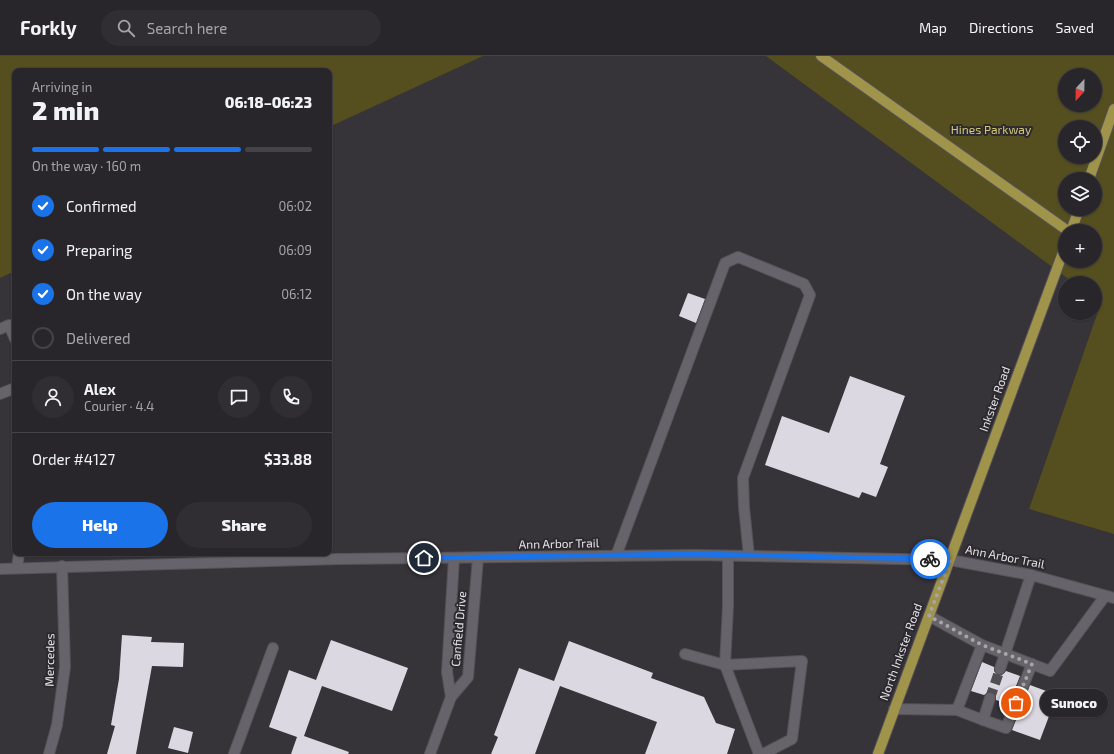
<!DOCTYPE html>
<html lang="en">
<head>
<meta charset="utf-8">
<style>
	:root { --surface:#28262b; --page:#302e33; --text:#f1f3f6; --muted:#a5a5a9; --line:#444347; --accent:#1a73e8 }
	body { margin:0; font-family:"Exo 2",sans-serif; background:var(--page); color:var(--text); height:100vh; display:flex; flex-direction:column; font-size:15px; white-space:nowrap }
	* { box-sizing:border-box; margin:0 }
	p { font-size:13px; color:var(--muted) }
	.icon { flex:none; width:22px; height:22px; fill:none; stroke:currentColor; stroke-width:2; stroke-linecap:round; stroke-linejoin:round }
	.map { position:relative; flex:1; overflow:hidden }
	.sheet { position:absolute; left:12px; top:12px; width:320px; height:488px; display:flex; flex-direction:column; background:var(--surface); border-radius:8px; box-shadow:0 1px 3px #0004,0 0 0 1px var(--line) }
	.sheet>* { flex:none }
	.needle { width:26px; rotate:202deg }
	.buttons { position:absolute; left:1058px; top:12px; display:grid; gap:8px }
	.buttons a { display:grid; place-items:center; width:44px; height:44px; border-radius:50%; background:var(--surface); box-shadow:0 1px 3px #0004,0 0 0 1px var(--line); font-size:20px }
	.pin { position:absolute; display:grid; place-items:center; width:34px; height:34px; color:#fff; margin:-17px; border:2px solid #fff; border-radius:50%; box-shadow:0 1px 4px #0007 }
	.courier { position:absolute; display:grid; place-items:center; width:40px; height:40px; margin:-20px; border:3px solid #1a73e8; border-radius:50%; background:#fff; color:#222; box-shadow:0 1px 5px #0007 }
	.bubble { position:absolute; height:28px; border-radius:14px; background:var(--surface); box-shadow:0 1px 3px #0004,0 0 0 1px var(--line); font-size:13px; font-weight:800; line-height:28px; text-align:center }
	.summary em { font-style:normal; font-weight:800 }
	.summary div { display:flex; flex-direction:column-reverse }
	.summary { display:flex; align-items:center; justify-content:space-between; height:68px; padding:0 20px }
	h1 { font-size:26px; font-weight:800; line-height:30px }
	.bar { display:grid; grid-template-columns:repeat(4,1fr); gap:6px 4px; align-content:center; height:48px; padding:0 20px }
	.bar i { height:5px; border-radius:3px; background:var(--line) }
	.bar .on { background:var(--accent) }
	.bar p { grid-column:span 4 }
	.line { display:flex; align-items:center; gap:10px; padding:0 20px; border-top:1px solid var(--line) }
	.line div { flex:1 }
	.round { display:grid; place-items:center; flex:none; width:42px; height:42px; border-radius:21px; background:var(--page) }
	ol { padding:0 20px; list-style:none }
	li { display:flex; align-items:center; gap:12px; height:44px }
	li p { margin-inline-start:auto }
	li .icon { padding:4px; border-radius:50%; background:var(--accent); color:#fff; stroke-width:4 }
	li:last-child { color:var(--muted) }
	li i { width:22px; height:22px; border:2px solid var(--line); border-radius:50% }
	.button { display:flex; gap:8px; margin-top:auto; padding:8px 20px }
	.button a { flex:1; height:46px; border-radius:24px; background:var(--accent); color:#fff; font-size:16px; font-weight:800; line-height:46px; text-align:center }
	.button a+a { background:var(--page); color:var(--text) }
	header { display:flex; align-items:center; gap:24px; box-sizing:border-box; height:56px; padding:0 20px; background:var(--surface); border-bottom:1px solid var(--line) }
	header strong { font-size:19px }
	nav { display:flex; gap:22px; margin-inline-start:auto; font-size:14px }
	.search { width:280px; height:36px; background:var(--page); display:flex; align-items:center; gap:10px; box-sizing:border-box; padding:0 14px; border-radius:22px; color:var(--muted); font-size:15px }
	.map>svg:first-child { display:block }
	.green { fill:#554e1e; fill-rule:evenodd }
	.building { fill:#dcd8e1 }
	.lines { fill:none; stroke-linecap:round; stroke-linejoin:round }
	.minor-tunnel { stroke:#504d53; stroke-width:10; stroke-dasharray:10 5; stroke-linecap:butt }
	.minor-casing { stroke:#555258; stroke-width:12 }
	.major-casing { stroke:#555258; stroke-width:12 }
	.minor { stroke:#66636a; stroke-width:10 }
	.major { stroke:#a0944b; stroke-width:10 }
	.done { stroke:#a8a5aa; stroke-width:4; stroke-dasharray:0 7.2 }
	.route { stroke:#1a73e8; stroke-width:5 }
	.labels { text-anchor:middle; stroke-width:4; stroke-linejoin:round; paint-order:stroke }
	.park-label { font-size:12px; fill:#d4c97a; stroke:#2c292f }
	.street-label { font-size:12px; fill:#e5e3e7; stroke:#2c292f }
</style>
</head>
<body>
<header>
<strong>Forkly</strong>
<div class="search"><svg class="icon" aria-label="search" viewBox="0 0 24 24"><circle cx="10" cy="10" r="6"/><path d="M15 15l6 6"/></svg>Search here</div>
<nav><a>Map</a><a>Directions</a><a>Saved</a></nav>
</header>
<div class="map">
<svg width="1114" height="698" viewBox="0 0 1114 698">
	<rect width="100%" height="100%" fill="#363339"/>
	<!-- green -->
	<g class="green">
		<polygon points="0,0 483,0 329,71 329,15 15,15 15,215 0,222"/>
		<path d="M766 0H1114V478L1029 453 1101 247 1095 242V227H1074ZM1065 19H1095V49H1065ZM1065 71H1095V101H1065ZM1065 123H1095V153H1065ZM1065 175H1095V205H1065Z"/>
	</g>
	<!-- building -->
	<g class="building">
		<polygon points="688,237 705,243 696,267 679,260"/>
		<polygon points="850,320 905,340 880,408 888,411 876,441 862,436 859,442 765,409 782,360 829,377"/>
		<polygon points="122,579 152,581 151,586 184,587 183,611 152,610 136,698 107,698 115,670 111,669 119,623"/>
		<polygon points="331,584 408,612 392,655 322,630 304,680 349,696 348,698 291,698 297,681 269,671 289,614 316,624"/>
		<polygon points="569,585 653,617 651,622 704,641 716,667 735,673 727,698 645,698 657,666 560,630 535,698 491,698 498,681 494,679 519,612 554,625"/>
		<polygon points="982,606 994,611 994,615 998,619 1002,619 1006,615 1020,620 1009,648 996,644 996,640 992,636 988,636 984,639 971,635"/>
		<polygon points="1030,629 1057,639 1040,684 1012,674"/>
		<polygon points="174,671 193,676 188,697 168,692"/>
	</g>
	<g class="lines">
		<!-- minor-tunnel -->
		<polyline class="minor-tunnel" points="990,642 1000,613"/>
		<defs>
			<g id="minor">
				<polyline points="0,273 9,269 15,283"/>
				<polyline points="0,338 15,332"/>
				<polyline points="616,500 725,207 738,201 804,228 810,239 743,422 744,451 749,500"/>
				<polyline points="17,512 19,497"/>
				<polyline points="0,513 339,503 694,499 950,504 1031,519 1114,542"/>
				<polyline points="982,589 1050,615 1105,540"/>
				<polyline points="685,598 725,609 728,550 728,500"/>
				<polyline points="1000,613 1031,519"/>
				<polyline points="451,641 447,616 454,502"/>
				<polyline points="894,653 957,654 982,589 929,560"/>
				<polyline points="957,654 983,664 990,642"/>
				<polyline points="983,664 1006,672 1032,608"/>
				<polyline points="49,698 57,669 65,611 62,510"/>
				<polyline points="234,698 273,592"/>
				<polyline points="430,698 451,641 468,621 478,502"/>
				<polyline points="759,698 725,609 802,605 792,683 763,698"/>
			</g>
			<g id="major">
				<polyline points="821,0 1068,175"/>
				<polyline points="1089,123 1114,53"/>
				<polyline points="1071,175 1079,153"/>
				<polyline points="878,698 1065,191"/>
			</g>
		</defs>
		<!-- minor casing -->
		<use href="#minor" class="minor-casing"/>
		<!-- major casing -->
		<use href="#major" class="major-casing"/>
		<!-- minor -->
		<use href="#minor" class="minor"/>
		<!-- major -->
		<use href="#major" class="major"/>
	</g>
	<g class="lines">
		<!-- done -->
		<polyline class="done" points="930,503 950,504 929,560 982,589 1032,608 1016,647"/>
		<!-- route -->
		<polyline class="route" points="424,502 694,498 930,503"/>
	</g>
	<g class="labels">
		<!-- park labels -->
		<g class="park-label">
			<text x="991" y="78">Hines Parkway</text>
		</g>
		<!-- street labels -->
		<g class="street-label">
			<text transform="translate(995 343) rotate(-70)" y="4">Inkster Road</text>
			<text transform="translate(559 488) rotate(-1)" y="4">Ann Arbor Trail</text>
			<text transform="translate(1005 501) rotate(11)" y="4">Ann Arbor Trail</text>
			<text transform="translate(459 573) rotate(-85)" y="4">Canfield Drive</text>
			<text transform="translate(901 596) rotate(-70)" y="4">North Inkster Road</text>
			<text transform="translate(50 604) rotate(-89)" y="4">Mercedes</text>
		</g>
	</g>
</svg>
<div class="buttons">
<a><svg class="needle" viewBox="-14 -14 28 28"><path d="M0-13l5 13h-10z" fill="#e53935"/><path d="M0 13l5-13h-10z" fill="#a5a5a9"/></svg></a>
<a><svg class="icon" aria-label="locate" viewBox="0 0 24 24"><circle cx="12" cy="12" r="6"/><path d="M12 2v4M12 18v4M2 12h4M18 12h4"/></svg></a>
<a><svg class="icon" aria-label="layers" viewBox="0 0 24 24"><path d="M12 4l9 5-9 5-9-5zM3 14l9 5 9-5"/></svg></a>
<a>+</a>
<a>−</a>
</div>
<div class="pin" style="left:1016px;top:647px;background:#ea580c"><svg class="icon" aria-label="bag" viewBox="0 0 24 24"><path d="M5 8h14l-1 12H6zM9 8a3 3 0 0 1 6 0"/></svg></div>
<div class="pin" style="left:424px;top:502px;background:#1f2937"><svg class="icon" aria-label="home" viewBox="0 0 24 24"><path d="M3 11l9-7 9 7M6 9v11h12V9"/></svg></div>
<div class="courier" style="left:930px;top:503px"><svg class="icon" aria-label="bike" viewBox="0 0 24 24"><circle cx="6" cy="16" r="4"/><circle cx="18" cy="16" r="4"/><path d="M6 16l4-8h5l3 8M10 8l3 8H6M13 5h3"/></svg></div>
<div class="bubble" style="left:1040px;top:633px;width:68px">Sunoco</div>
<section class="sheet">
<div class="summary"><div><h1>2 min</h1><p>Arriving in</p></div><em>06:18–06:23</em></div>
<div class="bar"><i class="on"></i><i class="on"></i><i class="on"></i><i></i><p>On the way · 160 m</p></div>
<ol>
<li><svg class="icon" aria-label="check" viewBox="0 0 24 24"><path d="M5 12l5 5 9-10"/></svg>Confirmed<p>06:02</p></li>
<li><svg class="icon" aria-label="check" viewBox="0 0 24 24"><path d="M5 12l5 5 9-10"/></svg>Preparing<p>06:09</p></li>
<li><svg class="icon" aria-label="check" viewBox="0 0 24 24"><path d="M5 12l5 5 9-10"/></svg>On the way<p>06:12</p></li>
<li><i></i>Delivered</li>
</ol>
<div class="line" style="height:72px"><a class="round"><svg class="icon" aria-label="person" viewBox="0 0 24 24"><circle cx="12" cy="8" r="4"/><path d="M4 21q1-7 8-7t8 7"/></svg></a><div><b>Alex</b><p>Courier · 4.4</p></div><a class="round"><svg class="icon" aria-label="chat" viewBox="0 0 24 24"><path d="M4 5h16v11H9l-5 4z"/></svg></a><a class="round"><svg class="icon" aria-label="phone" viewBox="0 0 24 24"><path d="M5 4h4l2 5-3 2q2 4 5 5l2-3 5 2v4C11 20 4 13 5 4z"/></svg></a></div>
<div class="line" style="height:52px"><div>Order #4127</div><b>$33.88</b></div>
<div class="button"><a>Help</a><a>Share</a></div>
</section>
</div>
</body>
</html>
